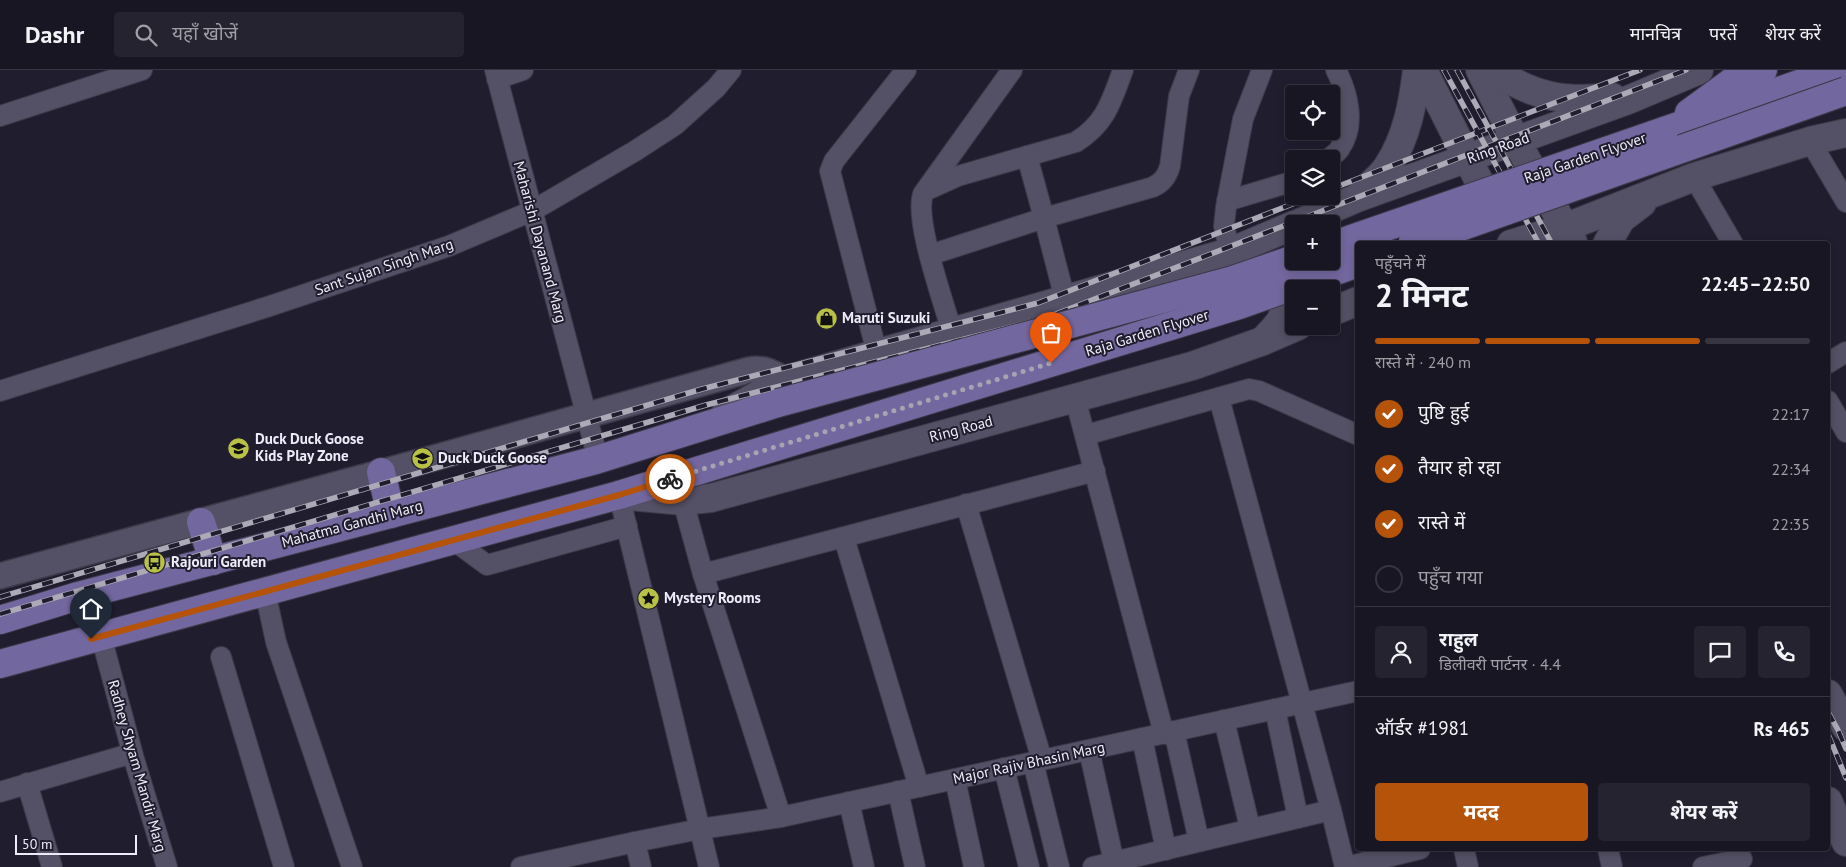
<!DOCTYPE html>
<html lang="hi">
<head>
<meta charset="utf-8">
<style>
	:root { --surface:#181623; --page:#252330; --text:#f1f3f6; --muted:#9f9fa6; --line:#363541; --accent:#b45309 }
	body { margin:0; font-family:"PT Sans","Noto Sans Devanagari",sans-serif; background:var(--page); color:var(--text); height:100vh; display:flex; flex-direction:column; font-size:19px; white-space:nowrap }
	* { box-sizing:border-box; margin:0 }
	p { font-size:16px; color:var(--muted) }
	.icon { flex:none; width:28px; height:28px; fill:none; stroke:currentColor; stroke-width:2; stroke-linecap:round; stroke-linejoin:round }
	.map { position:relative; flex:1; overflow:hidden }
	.side { position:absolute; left:1355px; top:171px; width:475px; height:610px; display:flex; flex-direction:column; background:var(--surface); border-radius:5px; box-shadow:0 2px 8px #0003,0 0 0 1px var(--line) }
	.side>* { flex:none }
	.fabs { position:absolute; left:1285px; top:15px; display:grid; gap:10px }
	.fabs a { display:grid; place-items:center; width:55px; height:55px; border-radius:5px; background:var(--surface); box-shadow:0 2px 8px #0003,0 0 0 1px var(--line); font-size:25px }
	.scale { position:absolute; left:15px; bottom:12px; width:122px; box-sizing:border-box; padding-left:5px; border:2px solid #eeecf8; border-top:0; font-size:14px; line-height:18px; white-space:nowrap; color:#eeecf8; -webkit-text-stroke:4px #201d2f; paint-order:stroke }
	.pin { position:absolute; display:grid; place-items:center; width:42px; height:42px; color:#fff; margin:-51px -21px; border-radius:50% 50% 50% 0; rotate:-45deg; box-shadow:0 0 5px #0007 }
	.pin .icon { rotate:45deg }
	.courier { position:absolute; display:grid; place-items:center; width:50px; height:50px; margin:-25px; border:4px solid #b45309; border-radius:50%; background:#fff; color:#222; box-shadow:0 1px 6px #0007 }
	.headline em { font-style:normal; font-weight:700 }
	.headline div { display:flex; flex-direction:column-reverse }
	.headline { display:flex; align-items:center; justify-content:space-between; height:85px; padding:0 20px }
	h1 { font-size:32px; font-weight:700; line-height:38px }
	.bar { display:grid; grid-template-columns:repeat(4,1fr); gap:8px 5px; align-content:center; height:60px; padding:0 20px }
	.bar i { height:6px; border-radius:4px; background:var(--line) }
	.bar .selected { background:var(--accent) }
	.bar p { grid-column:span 4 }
	.line { display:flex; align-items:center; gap:12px; padding:0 20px; border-top:1px solid var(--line) }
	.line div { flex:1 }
	.round { display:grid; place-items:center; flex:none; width:52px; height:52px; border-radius:5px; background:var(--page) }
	ol { padding:0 20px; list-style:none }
	li { display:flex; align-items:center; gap:15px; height:55px }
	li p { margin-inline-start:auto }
	li .icon { padding:5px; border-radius:50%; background:var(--accent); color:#fff; stroke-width:4 }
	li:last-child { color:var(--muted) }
	li i { width:28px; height:28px; border:2px solid var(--line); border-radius:50% }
	.cta { display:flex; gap:10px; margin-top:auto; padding:10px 20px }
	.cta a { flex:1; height:58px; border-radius:5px; background:var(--accent); color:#fff; font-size:20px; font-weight:700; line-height:58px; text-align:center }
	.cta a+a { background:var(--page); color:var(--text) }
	header { display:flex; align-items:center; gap:30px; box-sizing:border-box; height:70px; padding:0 25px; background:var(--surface); border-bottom:1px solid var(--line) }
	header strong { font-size:24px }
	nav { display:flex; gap:28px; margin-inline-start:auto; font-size:18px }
	.search { width:350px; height:45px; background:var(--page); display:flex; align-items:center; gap:12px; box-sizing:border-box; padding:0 18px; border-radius:5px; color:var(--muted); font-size:19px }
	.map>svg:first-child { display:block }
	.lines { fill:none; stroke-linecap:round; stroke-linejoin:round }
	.minor-casing { stroke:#3c3948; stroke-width:22 }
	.tertiary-casing { stroke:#3c3948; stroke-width:28 }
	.secondary-casing { stroke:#3c3948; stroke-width:30 }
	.primary-casing { stroke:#3c3948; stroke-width:30 }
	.minor { stroke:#545065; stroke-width:20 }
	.tertiary { stroke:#545065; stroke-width:25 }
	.secondary { stroke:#545065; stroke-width:28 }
	.primary { stroke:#73679f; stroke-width:28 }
	.rail-casing { stroke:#acaab7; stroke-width:5.5 }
	.rail { stroke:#201d2f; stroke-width:4; stroke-dasharray:11; stroke-linecap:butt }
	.primary-bridge-casing { stroke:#3c3948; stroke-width:30; stroke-linecap:butt }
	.primary-bridge { stroke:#73679f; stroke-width:28 }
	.done { stroke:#a6a4b2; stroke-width:5; stroke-dasharray:0 9 }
	.route { stroke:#b45309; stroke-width:6 }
	.labels { text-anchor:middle; stroke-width:4; stroke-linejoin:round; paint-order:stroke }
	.street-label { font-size:15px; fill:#eeecf8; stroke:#201d2f }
	.poi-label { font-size:15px; font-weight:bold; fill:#eeecf8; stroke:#201d2f; text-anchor:start }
</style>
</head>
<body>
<header>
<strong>Dashr</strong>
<div class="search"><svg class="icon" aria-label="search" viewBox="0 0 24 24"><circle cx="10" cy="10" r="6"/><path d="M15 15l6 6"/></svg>यहाँ खोजें</div>
<nav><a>मानचित्र</a><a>परतें</a><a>शेयर करें</a></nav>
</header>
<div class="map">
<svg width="1846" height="797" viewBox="0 0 1846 797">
	<rect width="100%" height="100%" fill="#201d2f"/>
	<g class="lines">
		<defs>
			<g id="minor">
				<polyline points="495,0 598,389"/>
				<polyline points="497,9 523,0"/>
				<polyline points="0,46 142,0"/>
				<polyline points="1810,71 1846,132"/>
				<path d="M1329 89C1332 86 1338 82 1340 78 1356 55 1348 23 1336 0"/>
				<polyline points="1694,107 1733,174"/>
				<path d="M927 120 958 106 1076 72C1106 53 1111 32 1123 0"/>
				<polyline points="1227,131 1294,111"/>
				<polyline points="1230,182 1224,156 1226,137 1243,49 1262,0"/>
				<polyline points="930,185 1044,148 1027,86"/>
				<path d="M1065 229 1044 148 1153 117C1163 112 1167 106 1170 96L1179 26 1189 0"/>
				<path d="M952 262C944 233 914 150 923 124L1012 0"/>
				<polyline points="877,283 830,101 834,91 906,0"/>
				<polyline points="1828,293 1846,282"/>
				<polyline points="0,321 267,237 449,176 532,141 635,81 675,55 716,18 731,0"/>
				<polyline points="1075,328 1164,664"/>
				<polyline points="1219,328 1331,740 1345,797"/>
				<polyline points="1828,331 1846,362"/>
				<polyline points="1086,365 1249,319 1259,321 1358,365"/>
				<polyline points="619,425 709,797"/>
				<polyline points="683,431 703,504 781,747"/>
				<polyline points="966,434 1042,690"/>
				<polyline points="844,468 919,717"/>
				<polyline points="453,470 487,495 627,456"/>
				<polyline points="703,504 1095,401"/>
				<polyline points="265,521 276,572 352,797"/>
				<polyline points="101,566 134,689 167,797"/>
				<polyline points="221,587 284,797"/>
				<polyline points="1275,639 1298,748"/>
				<polyline points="1224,650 1250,758"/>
				<polyline points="1174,661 1199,771"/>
				<polyline points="1142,668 1166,780"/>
				<polyline points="1089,680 1115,797"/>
				<polyline points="1033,692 1059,797"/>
				<polyline points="1004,698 1029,797"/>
				<polyline points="955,709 974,797"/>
				<polyline points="27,713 52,797"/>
				<polyline points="898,721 915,797"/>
				<polyline points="0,722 126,685"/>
				<polyline points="849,732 864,797"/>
				<polyline points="1464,779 1468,797"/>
				<polyline points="1608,779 1612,797"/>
				<polyline points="521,797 635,772"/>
				<polyline points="641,797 635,772 700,759 781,747 1358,621"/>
				<polyline points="1093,797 1331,740"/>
				<polyline points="1346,797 1420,779"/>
				<polyline points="1703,797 1742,789"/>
			</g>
			<path id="tertiary" d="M0 506 423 391 749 300C764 297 773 303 785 310"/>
			<g id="secondary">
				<polyline points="1423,0 1495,143"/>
				<polyline points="1480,0 1516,71 1573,172"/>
				<path d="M1495 0C1533 28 1567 32 1612 27"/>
				<path d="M1361 124C1370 115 1382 106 1388 96 1407 67 1413 33 1417 0"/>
				<polyline points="1297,154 1357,128 1628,30 1699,0"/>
				<polyline points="1511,174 1564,158 1694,107 1810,71 1846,63"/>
				<polyline points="1607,174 1621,149 1642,133"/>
				<polyline points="1331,242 1358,231"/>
				<path d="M1263 271C1268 265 1276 258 1281 250 1288 236 1287 209 1275 198"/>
				<polyline points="726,343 785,310 1230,182 1294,155"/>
				<polyline points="619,425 683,431 711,428 1192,296 1263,271 1298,256"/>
				<polyline points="1828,624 1846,657"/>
				<polyline points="1828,731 1846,772"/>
			</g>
			<g id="primary">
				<polyline points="1689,43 1737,8 1763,0"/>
				<polyline points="1664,61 1839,0"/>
				<polyline points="381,402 391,444"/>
				<polyline points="201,452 213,491"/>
				<polyline points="0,550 78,526 596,390 778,333"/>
				<polyline points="0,594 619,425 674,408"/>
			</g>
		</defs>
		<!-- minor casing -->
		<use href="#minor" class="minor-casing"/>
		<!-- tertiary casing -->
		<use href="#tertiary" class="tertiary-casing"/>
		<!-- secondary casing -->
		<use href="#secondary" class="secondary-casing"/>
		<!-- primary casing -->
		<use href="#primary" class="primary-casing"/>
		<!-- minor -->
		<use href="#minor" class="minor"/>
		<!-- tertiary -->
		<use href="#tertiary" class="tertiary"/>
		<!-- secondary -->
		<use href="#secondary" class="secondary"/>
		<!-- primary -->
		<use href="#primary" class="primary"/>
		<defs>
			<g id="rail">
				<polyline points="1444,0 1539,174"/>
				<polyline points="1457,0 1552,174"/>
				<polyline points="1331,119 1640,0"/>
				<polyline points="0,527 702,319 1038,233 1313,126"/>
				<polyline points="0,544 706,335 1043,249 1686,0"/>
				<polyline points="1828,642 1838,660 1846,679"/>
				<polyline points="1828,664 1846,708"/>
			</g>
		</defs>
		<!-- rail casing -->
		<use href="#rail" class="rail-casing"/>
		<!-- rail -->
		<use href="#rail" class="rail"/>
		<defs>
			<g id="primary-bridge">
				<polyline points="1412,174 1846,21"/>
				<polyline points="1331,176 1664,61"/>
				<polyline points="778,333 1233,210 1294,189"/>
				<polyline points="674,408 1239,235 1358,193"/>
			</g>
		</defs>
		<!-- primary-bridge casing -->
		<use href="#primary-bridge" class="primary-bridge-casing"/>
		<!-- primary-bridge -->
		<use href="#primary-bridge" class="primary-bridge"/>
	</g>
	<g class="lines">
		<!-- done -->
		<polyline class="done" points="670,409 1051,293"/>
		<!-- route -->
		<polyline class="route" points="91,569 619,425 670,409"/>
	</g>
	<!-- icons -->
	<defs>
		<symbol id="shop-disc" viewBox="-11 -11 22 22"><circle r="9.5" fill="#b9c046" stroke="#201d2f"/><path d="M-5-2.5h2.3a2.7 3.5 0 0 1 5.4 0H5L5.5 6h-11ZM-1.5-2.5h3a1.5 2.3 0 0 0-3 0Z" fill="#111"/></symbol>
		<symbol id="school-disc" viewBox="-11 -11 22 22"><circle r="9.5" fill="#b9c046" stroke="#201d2f"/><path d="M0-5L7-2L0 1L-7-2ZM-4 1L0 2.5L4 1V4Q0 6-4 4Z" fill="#111"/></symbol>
		<symbol id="bus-disc" viewBox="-11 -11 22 22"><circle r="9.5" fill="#b9c046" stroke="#201d2f"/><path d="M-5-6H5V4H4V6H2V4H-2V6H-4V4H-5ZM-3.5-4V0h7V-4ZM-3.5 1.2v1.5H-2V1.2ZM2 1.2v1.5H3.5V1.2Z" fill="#111"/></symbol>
		<symbol id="sight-disc" viewBox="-11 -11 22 22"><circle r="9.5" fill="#b9c046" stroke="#201d2f"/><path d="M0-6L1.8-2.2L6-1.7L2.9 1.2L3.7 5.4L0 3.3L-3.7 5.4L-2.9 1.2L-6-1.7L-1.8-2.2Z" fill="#111"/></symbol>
	</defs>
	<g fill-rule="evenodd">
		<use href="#shop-disc" x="814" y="236" width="25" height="25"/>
		<use href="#school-disc" x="226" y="366" width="25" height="25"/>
		<use href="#school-disc" x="410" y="376" width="25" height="25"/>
		<use href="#bus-disc" x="142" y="480" width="25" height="25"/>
		<use href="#sight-disc" x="636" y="516" width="25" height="25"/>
	</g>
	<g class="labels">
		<!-- street labels -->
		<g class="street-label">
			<text transform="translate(1498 78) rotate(-20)" y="5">Ring Road</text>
			<text transform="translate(1585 88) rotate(-19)" y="5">Raja Garden Flyover</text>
			<text transform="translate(540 172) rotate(75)" y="5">Maharishi Dayanand Marg</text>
			<text transform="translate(384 197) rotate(-19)" y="5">Sant Sujan Singh Marg</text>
			<text transform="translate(1147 263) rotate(-17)" y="5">Raja Garden Flyover</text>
			<text transform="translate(961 359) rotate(-15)" y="5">Ring Road</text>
			<text transform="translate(352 454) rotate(-15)" y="5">Mahatma Gandhi Marg</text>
			<text transform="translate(1029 693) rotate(-12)" y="5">Major Rajiv Bhasin Marg</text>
			<text transform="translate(137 696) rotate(74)" y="5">Radhey Shyam Mandir Marg</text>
		</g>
		<!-- poi labels -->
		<g class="poi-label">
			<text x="842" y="253">Maruti Suzuki</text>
			<text x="255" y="374">Duck Duck Goose<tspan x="255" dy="17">Kids Play Zone</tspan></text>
			<text x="438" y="393">Duck Duck Goose</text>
			<text x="171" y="497">Rajouri Garden</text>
			<text x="664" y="533">Mystery Rooms</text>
		</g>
	</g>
</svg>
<div class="fabs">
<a><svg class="icon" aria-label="locate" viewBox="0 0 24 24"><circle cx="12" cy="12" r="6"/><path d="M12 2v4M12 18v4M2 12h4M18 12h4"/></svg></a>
<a><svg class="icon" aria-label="layers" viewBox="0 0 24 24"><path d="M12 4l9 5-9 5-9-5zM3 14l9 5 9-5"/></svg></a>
<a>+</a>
<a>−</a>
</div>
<div class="scale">50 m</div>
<div class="pin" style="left:1051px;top:293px;background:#ea580c"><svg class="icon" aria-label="bag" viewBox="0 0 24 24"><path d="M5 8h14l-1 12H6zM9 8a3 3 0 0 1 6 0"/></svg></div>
<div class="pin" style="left:91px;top:569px;background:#1f2937"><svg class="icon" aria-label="home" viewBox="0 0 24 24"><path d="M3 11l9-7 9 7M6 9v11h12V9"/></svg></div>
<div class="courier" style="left:670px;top:409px"><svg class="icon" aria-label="bike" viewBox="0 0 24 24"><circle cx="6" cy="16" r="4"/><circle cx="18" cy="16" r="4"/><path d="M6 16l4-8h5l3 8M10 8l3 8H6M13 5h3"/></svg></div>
<section class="side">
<div class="headline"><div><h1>2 मिनट</h1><p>पहुँचने में</p></div><em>22:45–22:50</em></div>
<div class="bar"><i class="selected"></i><i class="selected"></i><i class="selected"></i><i></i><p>रास्ते में · 240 m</p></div>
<ol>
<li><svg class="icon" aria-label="check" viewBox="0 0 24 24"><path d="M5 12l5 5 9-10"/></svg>पुष्टि हुई<p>22:17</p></li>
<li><svg class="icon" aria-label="check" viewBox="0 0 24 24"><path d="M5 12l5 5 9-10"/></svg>तैयार हो रहा<p>22:34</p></li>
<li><svg class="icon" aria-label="check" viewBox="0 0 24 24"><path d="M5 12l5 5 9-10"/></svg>रास्ते में<p>22:35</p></li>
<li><i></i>पहुँच गया</li>
</ol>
<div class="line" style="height:90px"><a class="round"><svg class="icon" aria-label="person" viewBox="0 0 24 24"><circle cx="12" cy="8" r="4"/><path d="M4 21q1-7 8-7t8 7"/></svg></a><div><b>राहुल</b><p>डिलीवरी पार्टनर · 4.4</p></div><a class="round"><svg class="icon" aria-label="chat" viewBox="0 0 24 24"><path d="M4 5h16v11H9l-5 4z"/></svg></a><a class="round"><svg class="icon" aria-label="phone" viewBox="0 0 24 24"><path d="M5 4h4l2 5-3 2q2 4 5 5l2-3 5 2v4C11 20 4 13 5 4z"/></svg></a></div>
<div class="line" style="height:65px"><div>ऑर्डर #1981</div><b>Rs 465</b></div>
<div class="cta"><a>मदद</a><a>शेयर करें</a></div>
</section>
</div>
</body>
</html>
